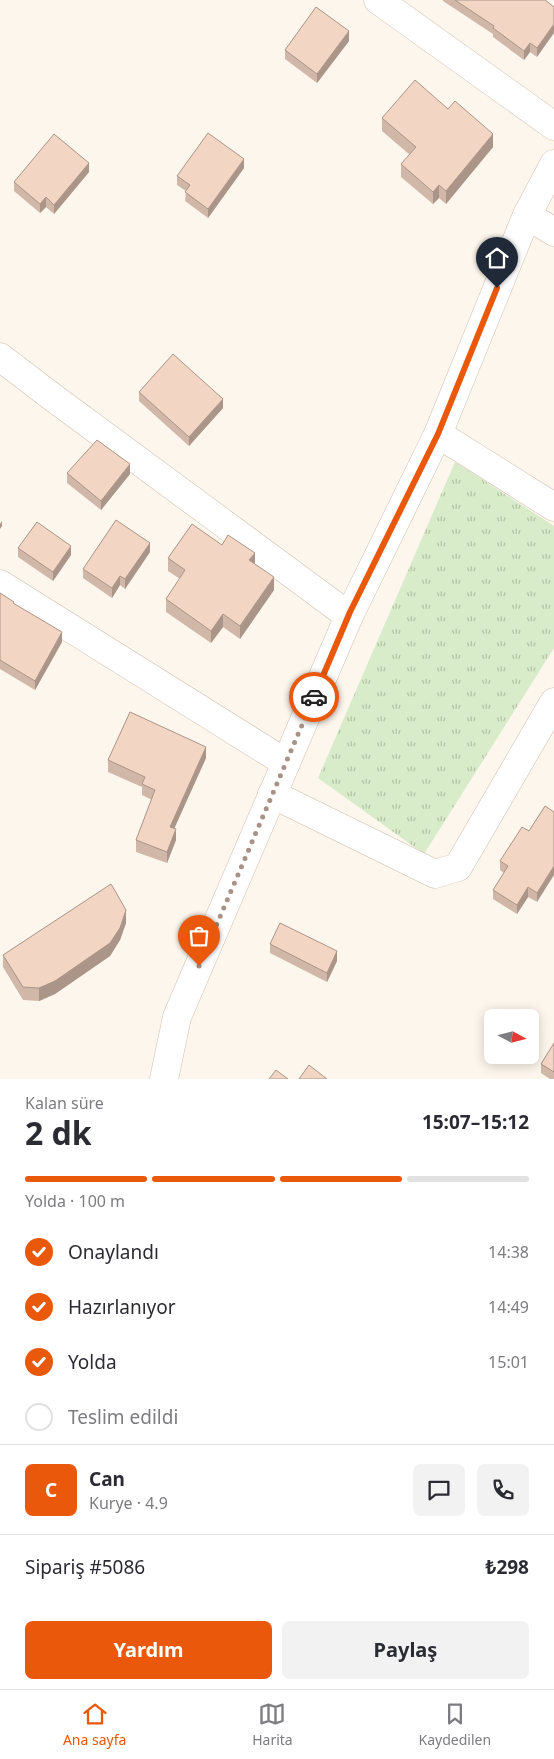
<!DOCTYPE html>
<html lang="tr">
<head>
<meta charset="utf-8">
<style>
	:root { --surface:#fff; --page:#f2f2f3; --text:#2b2b33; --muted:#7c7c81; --line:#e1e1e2; --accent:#ea580c }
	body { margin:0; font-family:"Noto Sans",sans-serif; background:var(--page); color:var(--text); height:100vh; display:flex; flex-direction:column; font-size:19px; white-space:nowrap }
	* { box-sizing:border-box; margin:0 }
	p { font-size:16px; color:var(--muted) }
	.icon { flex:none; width:28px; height:28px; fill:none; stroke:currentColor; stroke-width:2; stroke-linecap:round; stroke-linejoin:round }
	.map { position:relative; height:1079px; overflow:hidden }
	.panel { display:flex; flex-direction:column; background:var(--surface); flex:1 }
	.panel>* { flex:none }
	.needle { width:32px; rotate:97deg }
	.tools { position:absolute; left:484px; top:1009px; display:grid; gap:10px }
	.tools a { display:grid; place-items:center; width:55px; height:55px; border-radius:8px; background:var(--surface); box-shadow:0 2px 12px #0003; font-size:25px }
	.pin { position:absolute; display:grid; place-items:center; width:42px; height:42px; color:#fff; margin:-51px -21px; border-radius:50% 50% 50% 0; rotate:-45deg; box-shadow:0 0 5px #0007 }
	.pin .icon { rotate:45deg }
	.courier { position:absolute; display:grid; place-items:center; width:50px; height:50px; margin:-25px; border:4px solid #ea580c; border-radius:50%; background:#fff; color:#222; box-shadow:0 1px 6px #0007 }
	.head em { font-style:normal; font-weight:700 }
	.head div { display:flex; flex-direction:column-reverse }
	.head { display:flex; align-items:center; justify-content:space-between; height:85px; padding:0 25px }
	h1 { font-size:32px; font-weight:700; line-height:38px }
	.bar { display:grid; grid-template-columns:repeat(4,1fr); gap:8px 5px; align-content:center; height:60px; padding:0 25px }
	.bar i { height:6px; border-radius:4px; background:var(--line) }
	.bar .active { background:var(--accent) }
	.bar p { grid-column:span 4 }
	.line { display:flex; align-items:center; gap:12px; padding:0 25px; border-top:1px solid var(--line) }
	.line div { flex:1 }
	.round { display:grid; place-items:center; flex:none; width:52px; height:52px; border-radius:8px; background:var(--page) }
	ol { padding:0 25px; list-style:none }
	li { display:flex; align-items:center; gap:15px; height:55px }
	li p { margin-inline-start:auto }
	li .icon { padding:5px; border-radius:50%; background:var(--accent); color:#fff; stroke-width:4 }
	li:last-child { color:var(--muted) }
	li i { width:28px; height:28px; border:2px solid var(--line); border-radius:50% }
	.primary-button { display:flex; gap:10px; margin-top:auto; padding:10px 25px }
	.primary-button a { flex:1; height:58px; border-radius:8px; background:var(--accent); color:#fff; font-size:20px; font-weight:700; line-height:58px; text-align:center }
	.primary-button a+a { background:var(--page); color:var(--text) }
	.tabs { display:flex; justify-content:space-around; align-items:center; height:70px; border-top:1px solid var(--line); background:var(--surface); font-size:14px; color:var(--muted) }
	.tabs a { display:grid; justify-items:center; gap:2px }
	.tabs .active { color:var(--accent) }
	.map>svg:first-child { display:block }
	.park { fill:url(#park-tufts) }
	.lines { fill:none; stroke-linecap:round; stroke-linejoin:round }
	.minor-casing { stroke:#d1beb0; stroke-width:29 }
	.tertiary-casing { stroke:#d1beb0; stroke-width:29 }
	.minor { stroke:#fff; stroke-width:28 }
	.tertiary { stroke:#fff; stroke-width:28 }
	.wall { fill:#d1b7a8 }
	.shaded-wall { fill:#aa9588 }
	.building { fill:#f3d5c3; stroke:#aa9588 }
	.done { stroke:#a89285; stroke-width:5; stroke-dasharray:0 9 }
	.route { stroke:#ea580c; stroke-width:6 }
</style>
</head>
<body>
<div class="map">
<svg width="554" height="1079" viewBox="0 0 554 1079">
	<defs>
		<pattern id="park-tufts" width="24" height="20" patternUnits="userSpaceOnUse" patternTransform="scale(1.25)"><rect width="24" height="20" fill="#d8ecc9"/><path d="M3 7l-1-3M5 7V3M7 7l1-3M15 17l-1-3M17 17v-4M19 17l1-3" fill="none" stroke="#b4c2a5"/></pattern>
	</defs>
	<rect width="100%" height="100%" fill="#fdf6ec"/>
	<!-- park -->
	<polygon class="park" points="455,462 554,526 554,648 424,854 318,778"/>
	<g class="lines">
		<defs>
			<g id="minor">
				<polyline points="378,0 554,126"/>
				<polyline points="527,215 554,232"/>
				<polyline points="0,357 51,396 349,616"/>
				<polyline points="438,434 554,507"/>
				<polyline points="0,584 286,763"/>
				<polyline points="272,794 435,874 458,867 554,702"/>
			</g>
			<polyline id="tertiary" points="164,1079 177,1017 349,616 438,434 527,215 554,164"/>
		</defs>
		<!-- minor casing -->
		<use href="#minor" class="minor-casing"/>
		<!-- tertiary casing -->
		<use href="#tertiary" class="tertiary-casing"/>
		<!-- minor -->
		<use href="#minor" class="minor"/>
		<!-- tertiary -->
		<use href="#tertiary" class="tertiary"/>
	</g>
	<!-- wall -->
	<g class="wall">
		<polygon points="443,0 545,0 537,57 530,52 524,60 493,37 493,34 443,1"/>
		<polygon points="349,41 317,83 285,59 285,50"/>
		<polygon points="382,118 493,147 446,204 439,198 433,204 401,177 401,164 410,155 382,131"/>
		<polygon points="244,168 208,218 185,201 186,191 177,185 177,176"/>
		<polygon points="89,172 54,214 46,207 40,213 14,191 14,182"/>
		<polygon points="139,392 223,408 189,446 139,401"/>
		<polygon points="67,473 130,474 101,510 67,483"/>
		<polygon points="222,545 255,564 274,590 240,639 223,627 211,643 166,612 166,599 180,579 168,571 168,558"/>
		<polygon points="18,548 71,555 53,581 18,557"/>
		<polygon points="150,552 125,589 120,585 112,598 83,578 83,569"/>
		<polygon points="0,593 62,642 35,690 0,669"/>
		<polygon points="206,758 174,828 176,840 167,863 136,852 136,840 152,800 142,795 142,787 108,772 108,760"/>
		<polygon points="545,806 537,902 528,897 517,914 493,899 493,890 504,873 500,870 500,861 529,831"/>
		<polygon points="126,923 120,940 110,956 55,994 39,1001 23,1000 3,967 3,955"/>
		<polygon points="270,944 337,961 327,982 270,953"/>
		<polygon points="554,1043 554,1079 550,1079 541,1073 541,1064"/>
	</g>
	<!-- shaded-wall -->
	<g class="shaded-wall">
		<polygon points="554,24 554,33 537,57 537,48"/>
		<polygon points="349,31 349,41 317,83 317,74"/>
		<polygon points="530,43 530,52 524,60 524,51"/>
		<polygon points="493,134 493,147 446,204 446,191"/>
		<polygon points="244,159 244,168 208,218 208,209"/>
		<polygon points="89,163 89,172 54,214 54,205"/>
		<polygon points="439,185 439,198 433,204 433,192"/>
		<polygon points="46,197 46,207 40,213 40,204"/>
		<polygon points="223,399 223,408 189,446 189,437"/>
		<polygon points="130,464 130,474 101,510 101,501"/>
		<polygon points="2,521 2,526 0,529 0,524"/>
		<polygon points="150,543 150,552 125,589 125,579"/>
		<polygon points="71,546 71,555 53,581 53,572"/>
		<polygon points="255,553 255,566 249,560"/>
		<polygon points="120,576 120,585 112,598 112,588"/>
		<polygon points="274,577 274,590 240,639 240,626"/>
		<polygon points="223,614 223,627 211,643 211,631"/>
		<polygon points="62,632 62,642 35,690 35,681"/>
		<polygon points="206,747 206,758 170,838 170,827"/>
		<polygon points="176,829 176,840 167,863 167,852"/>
		<polygon points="554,866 554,875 537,902 537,893"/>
		<polygon points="528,887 528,897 517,914 517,905"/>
		<polygon points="126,910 126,923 120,940 110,956 55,994 39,1001 39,988"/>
		<polygon points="337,951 337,961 327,982 327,973"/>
	</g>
	<!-- building -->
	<g class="building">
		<polygon points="455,0 545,0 554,7 554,24 537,48 530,43 524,51 493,28 494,26"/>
		<polygon points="316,7 349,31 317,74 285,50"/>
		<polygon points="415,80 448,109 455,101 493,134 446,191 439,185 433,192 401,164 416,147 382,118"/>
		<polygon points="208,133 244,159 208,209 185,192 190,185 177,176"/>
		<polygon points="54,134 89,163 54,205 46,197 40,204 14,182"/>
		<polygon points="173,354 223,399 189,437 139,392"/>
		<polygon points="97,440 130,464 101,501 67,473"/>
		<polygon points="116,520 150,543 125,579 120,576 112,588 83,569"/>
		<polygon points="37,522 71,546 53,572 18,548"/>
		<polygon points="192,524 222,545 228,535 255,553 249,560 274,577 240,626 223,614 211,631 166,599 185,570 168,558"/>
		<polygon points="0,593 14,602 13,603 62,632 35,681 0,660"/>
		<polygon points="130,712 206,747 170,827 176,829 167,852 136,840 155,790 142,784 145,777 108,760"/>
		<polygon points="545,806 554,812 554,866 537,893 528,887 517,905 493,890 508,866 500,861 522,827 529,831"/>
		<polygon points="111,884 126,910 120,928 110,943 55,981 39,988 23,987 3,955"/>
		<polygon points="280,923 337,951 327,973 270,944"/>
		<polygon points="554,1043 554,1072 541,1064"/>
		<polygon points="309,1065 327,1079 299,1079"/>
		<polygon points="276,1070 288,1079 269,1079"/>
	</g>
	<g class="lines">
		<!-- done -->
		<polyline class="done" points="199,966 314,697"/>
		<!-- route -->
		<polyline class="route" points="314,697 350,612 438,434 497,288"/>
	</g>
</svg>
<div class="tools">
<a><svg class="needle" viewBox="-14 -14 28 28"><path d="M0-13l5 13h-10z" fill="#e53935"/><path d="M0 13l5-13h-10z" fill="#7c7c81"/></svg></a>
</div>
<div class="pin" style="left:199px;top:966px;background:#ea580c"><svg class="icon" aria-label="bag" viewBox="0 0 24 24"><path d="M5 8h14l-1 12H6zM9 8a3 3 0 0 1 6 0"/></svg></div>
<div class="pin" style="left:497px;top:288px;background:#1f2937"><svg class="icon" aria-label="home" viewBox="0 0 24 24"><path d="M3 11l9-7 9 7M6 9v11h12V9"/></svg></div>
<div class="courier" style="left:314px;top:697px"><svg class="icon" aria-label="car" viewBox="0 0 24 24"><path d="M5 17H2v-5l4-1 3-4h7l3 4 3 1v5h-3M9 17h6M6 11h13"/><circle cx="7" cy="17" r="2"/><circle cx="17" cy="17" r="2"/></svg></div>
</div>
<section class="panel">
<div class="head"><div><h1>2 dk</h1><p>Kalan süre</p></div><em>15:07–15:12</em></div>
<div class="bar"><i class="active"></i><i class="active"></i><i class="active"></i><i></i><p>Yolda · 100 m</p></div>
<ol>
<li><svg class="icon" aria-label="check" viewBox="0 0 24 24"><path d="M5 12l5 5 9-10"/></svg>Onaylandı<p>14:38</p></li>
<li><svg class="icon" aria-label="check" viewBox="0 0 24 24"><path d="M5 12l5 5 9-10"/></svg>Hazırlanıyor<p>14:49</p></li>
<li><svg class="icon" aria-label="check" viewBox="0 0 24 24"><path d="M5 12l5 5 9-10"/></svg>Yolda<p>15:01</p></li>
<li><i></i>Teslim edildi</li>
</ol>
<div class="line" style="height:90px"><b class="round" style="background:var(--accent);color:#fff">C</b><div><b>Can</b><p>Kurye · 4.9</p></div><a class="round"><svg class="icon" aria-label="chat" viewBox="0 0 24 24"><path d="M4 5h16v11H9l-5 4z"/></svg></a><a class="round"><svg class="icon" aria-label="phone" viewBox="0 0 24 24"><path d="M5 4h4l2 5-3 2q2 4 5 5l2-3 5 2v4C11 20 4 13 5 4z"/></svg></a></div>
<div class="line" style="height:65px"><div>Sipariş #5086</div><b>₺298</b></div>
<div class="primary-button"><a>Yardım</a><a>Paylaş</a></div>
</section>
<nav class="tabs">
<a class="active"><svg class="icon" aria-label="home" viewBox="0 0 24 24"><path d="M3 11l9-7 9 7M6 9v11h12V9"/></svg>Ana sayfa</a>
<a><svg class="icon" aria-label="map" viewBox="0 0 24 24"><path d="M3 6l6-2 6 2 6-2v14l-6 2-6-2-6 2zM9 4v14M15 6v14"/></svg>Harita</a>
<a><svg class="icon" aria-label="saved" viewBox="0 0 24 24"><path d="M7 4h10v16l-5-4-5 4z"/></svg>Kaydedilen</a>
</nav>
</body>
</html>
